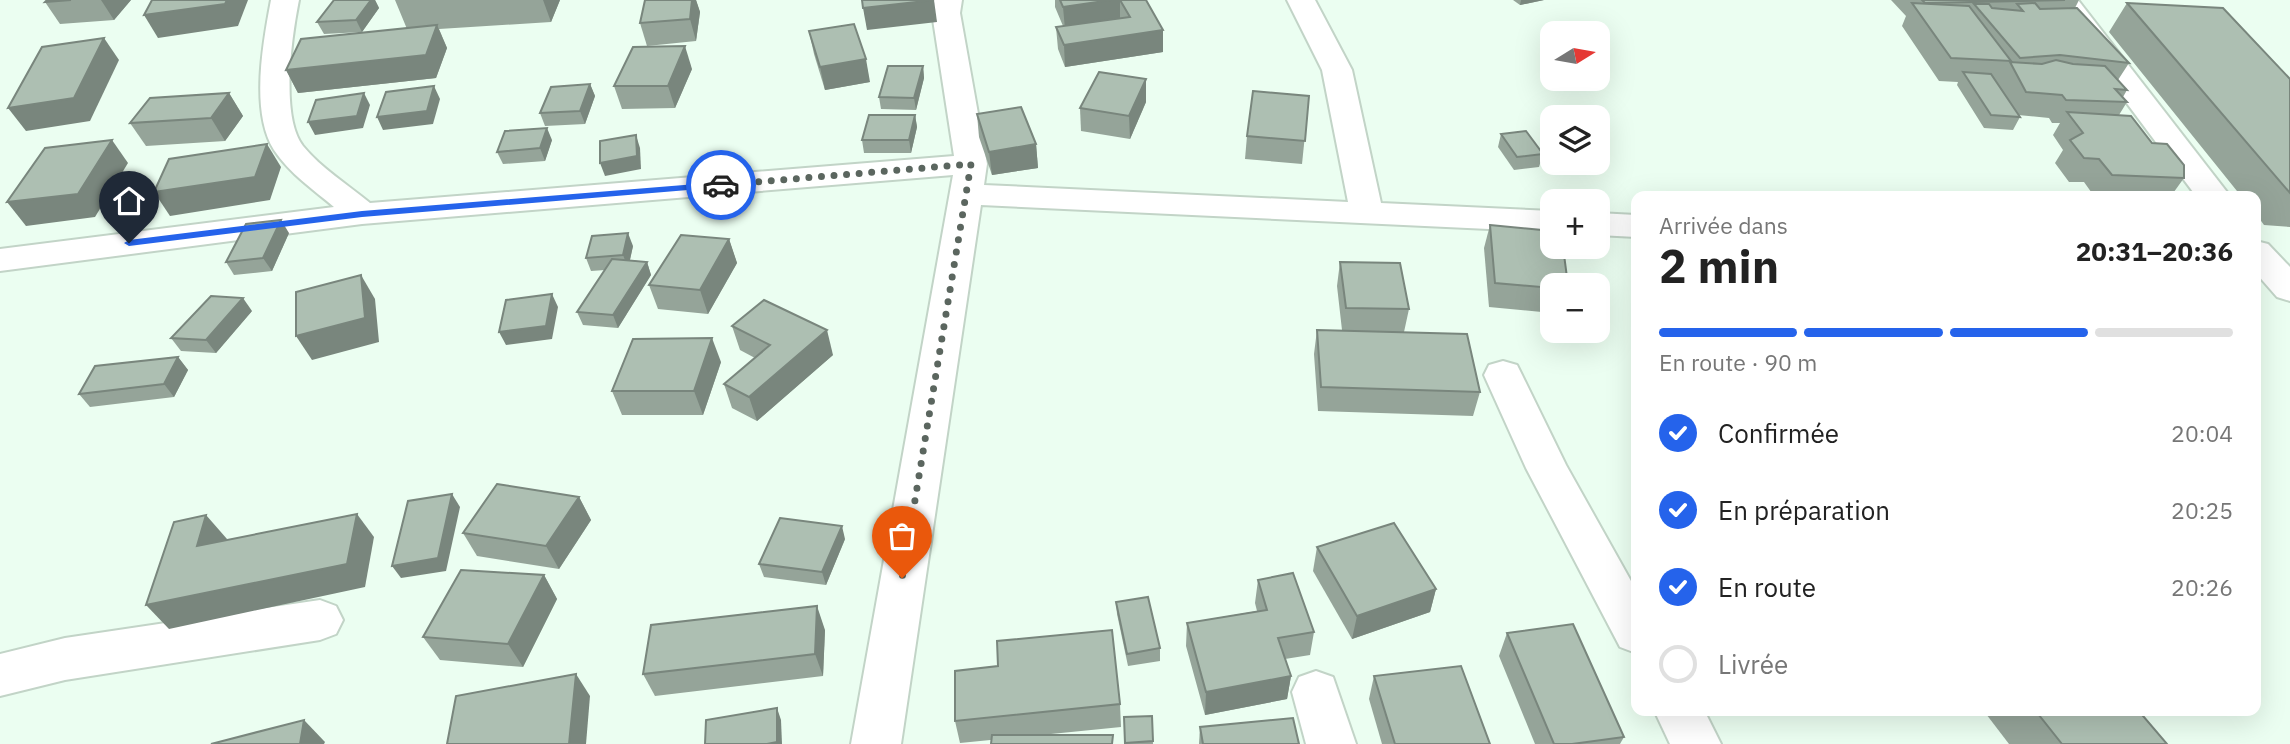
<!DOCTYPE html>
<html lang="fr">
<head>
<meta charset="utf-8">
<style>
	:root { --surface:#fff; --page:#f6f6f6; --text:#222; --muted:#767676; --line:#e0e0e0; --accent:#2563eb }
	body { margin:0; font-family:"IBM Plex Sans",sans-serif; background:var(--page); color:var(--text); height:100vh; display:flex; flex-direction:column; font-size:26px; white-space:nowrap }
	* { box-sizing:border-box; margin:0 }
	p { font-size:23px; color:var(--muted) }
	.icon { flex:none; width:38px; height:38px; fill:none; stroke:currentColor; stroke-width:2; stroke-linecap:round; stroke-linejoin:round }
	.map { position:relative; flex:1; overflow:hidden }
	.panel { position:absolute; left:1631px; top:191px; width:630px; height:525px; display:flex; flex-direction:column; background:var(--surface); border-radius:14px; box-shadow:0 7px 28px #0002 }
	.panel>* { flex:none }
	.needle { width:46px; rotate:79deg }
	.fabs { position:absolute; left:1540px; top:21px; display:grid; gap:14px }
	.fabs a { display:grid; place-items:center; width:70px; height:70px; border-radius:14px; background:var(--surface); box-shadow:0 7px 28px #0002; font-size:35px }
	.pin { position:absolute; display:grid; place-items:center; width:60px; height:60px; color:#fff; margin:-72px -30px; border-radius:50% 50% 50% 0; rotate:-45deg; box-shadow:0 0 7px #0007 }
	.pin .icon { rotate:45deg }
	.courier { position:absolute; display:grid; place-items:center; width:70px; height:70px; margin:-35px; border:5px solid #2563eb; border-radius:50%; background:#fff; color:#222; box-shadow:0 2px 9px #0007 }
	.summary em { font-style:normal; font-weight:700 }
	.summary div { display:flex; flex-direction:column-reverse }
	.summary { display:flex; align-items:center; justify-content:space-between; height:119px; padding:0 28px }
	h1 { font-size:46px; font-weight:700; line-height:52px }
	.bar { display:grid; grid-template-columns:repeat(4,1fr); gap:10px 7px; align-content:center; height:84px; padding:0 28px }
	.bar i { height:9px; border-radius:5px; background:var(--line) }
	.bar .active { background:var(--accent) }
	.bar p { grid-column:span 4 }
	ol { padding:0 28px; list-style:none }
	li { display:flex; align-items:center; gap:21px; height:77px }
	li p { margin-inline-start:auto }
	li .icon { padding:7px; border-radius:50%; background:var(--accent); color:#fff; stroke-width:4 }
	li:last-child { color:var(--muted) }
	li i { width:38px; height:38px; border:4px solid var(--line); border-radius:50% }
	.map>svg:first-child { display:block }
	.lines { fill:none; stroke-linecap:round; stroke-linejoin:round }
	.minor-casing { stroke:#c2d4c7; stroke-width:4 }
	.minor { fill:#fff; fill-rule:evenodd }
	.wall { fill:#95a499 }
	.shaded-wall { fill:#79867d }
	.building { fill:#adbfb2; stroke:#79867d; stroke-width:2 }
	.route { fill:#2563eb }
	.done { stroke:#5b665f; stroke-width:7; stroke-dasharray:0 12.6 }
</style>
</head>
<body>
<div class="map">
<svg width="2290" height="744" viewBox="0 0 2290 744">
	<rect width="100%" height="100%" fill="#ebfef1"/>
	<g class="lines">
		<defs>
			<g id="minor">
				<path d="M271 0H299C292 35 280 116 303 146 321 168 348 185 370 203L954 156 932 13 934 0H962L960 13 987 164 984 185 1348 202 1322 70 1287 0H1315L1352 70 1381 203 1552 211V232L981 205 901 744H851L953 175 362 224 0 271V249L334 207C314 190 289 173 274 150 250 112 263 42 271 0Z"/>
				<polygon points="2050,0 2078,0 2230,196 2196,196"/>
				<polygon points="1598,213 1636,215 1636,237 1598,235"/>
				<polygon points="2256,241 2268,244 2290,267 2290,301 2277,297 2256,273"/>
				<polygon points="1503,361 1517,365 1522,375 1566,465 1636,590 1636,653 1620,647 1526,468 1484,375 1489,365"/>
				<polygon points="320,600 336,606 343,620 336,634 320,640 65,680 0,696 0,654 65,638"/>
				<polygon points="1316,671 1333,677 1356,744 1306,744 1292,692 1299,677"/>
				<polygon points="1654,710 1704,710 1721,744 1670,744"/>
			</g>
		</defs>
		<!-- minor casing -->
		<use href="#minor" class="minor-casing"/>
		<!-- minor -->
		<use href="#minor" class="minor"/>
	</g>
	<!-- wall -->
	<g class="wall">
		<polygon points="47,0 131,0 114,20 60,24 45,2"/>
		<polygon points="334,0 375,0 379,8 362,32 324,34 317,22"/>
		<polygon points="395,0 560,0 551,22 439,29 447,48 436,78 298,93 286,70 407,29"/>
		<polygon points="692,0 696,0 700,12 696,41 647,46 640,23"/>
		<polygon points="1055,0 1146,0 1163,30 1163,52 1065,67 1058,49 1056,27 1063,26 1055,7"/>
		<polygon points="1513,0 1544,0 1520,5"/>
		<polygon points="1891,0 2079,0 2075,8 2129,63 2118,80 2127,90 2123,97 2127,102 2119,115 2152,143 2184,178 2171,196 2094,196 2084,182 2069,182 2055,163 2063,150 2053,135 2060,123 2052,123 2049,118 2018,115 2020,117 2013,130 1984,128 1957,85 1958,82 1939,81 1902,26 1906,16"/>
		<polygon points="2127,3 2290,79 2290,227 2264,225 2256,214 2256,196 2241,196 2109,32"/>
		<polygon points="809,31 870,82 825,90 814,54"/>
		<polygon points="923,66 924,78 916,110 881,109 879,97"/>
		<polygon points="692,69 675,108 622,109 614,86"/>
		<polygon points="1146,79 1146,102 1130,139 1081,131 1080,108"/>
		<polygon points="590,84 595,96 585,124 545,126 540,113"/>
		<polygon points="229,93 243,116 225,141 146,146 130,123"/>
		<polygon points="1309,96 1302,164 1245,159 1247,136"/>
		<polygon points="977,114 1036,144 1038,168 992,175 979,137"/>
		<polygon points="915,115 917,127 911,153 864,153 862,140"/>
		<polygon points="1501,134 1543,154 1539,167 1514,170 1498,147"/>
		<polygon points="552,140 545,161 503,164 497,152"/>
		<polygon points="1490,225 1552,285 1552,313 1489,307 1484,248"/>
		<polygon points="289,233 272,271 234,275 226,262"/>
		<polygon points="729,239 737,263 708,314 658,309 649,285"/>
		<polygon points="633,246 630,260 647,262 651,275 618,328 583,325 577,312 605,270 591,271 586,258"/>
		<polygon points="1340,262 1409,309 1404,332 1480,392 1473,416 1318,411 1314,354 1317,330 1342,330 1337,286"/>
		<polygon points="252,311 216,353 181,351 171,338"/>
		<polygon points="732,326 833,355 757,421 732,408 724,384 755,358 740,350"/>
		<polygon points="178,357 188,370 174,397 90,407 79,394"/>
		<polygon points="721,362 703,415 622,415 612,391"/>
		<polygon points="579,497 591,520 559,569 477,556 463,533"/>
		<polygon points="845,539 826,585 764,577 759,564"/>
		<polygon points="1317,547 1436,589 1430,612 1352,639 1313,571"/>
		<polygon points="544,575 557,599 523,667 440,660 423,637"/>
		<polygon points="1258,580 1314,632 1310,655 1285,659 1291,676 1287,699 1205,715 1186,646 1187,623 1257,611 1255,603"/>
		<polygon points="1116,602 1160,648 1160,661 1128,666 1117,614"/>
		<polygon points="825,630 823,676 655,696 643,674"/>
		<polygon points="1507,633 1624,737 1620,744 1535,744 1499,656"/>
		<polygon points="1374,676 1490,744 1382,744 1369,699"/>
		<polygon points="1120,704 1121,727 960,743 955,721"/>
		<polygon points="1983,710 2138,710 2167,744 2009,744"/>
		<polygon points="1152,716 1153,744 1125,744 1124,717"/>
		<polygon points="1200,727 1299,744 1199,744"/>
	</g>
	<!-- shaded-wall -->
	<g class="shaded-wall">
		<polygon points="101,0 131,0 114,20"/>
		<polygon points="227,0 248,0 238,26 158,38 144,15"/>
		<polygon points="371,0 375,0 379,8 362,32 356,20"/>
		<polygon points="543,0 560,0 551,22"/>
		<polygon points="692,0 696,0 700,12 696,41 690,19"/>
		<polygon points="934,0 937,22 867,30 863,8"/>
		<polygon points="1111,0 1120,0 1120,21 1065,29 1063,7"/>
		<polygon points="1521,0 1544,0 1520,5"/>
		<polygon points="437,25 447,48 436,78 298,93 286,70"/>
		<polygon points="1163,30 1163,52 1065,67 1064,45"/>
		<polygon points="104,38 119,60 90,121 26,131 8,108"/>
		<polygon points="685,46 692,69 675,108 668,86"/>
		<polygon points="866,59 870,82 825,90 820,67"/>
		<polygon points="923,66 924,78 916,110 914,98"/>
		<polygon points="1146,79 1146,102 1130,139 1129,116"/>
		<polygon points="590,84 595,96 585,124 580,111"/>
		<polygon points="434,86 440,99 433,124 383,130 377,117"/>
		<polygon points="229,93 243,116 225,141 211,118"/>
		<polygon points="364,93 370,105 363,128 315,135 308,122"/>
		<polygon points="915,115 917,127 911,153 909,140"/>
		<polygon points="547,128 552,140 545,161 540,148"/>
		<polygon points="636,135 640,148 641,169 605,176 600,163"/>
		<polygon points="112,140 128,163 95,217 26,226 7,202"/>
		<polygon points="267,144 281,167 270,200 170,216 154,192"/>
		<polygon points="1036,144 1038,168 992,175 989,152"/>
		<polygon points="281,220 289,233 272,271 263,258"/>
		<polygon points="628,233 633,246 628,268 623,255"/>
		<polygon points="729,239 737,263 708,314 700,290"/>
		<polygon points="647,262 651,275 618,328 613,315"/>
		<polygon points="361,275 375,299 379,342 312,360 296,336"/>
		<polygon points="552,294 558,307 552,339 506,345 499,332"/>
		<polygon points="243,298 252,311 216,353 206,340"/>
		<polygon points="827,330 833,355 757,421 749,397"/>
		<polygon points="712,338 721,362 703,415 694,391"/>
		<polygon points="178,357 188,370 174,397 164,384"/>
		<polygon points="452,494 460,507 446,571 401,578 392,566"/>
		<polygon points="579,497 591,520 559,569 546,546"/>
		<polygon points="357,514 374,537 365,587 169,629 146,605"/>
		<polygon points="206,515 227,539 218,570 197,546"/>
		<polygon points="842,526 845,539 826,585 822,572"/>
		<polygon points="544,575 557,599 523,667 508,644"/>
		<polygon points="1436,589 1430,612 1352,639 1357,616"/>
		<polygon points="817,606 825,630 823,676 815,654"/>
		<polygon points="576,674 590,696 586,744 569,744"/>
		<polygon points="1291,676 1287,699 1205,715 1206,692"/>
		<polygon points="777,708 781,720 782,744 767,744"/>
		<polygon points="304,720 325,742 324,744 300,744"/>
	</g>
	<!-- building -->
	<g class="building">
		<polygon points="47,0 71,0 45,2"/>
		<polygon points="152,0 227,0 225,4 144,15"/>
		<polygon points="334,0 371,0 356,20 317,22"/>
		<polygon points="645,0 692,0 690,19 640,23"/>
		<polygon points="862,0 934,0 863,8"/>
		<polygon points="1060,0 1111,0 1063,7"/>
		<polygon points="1120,0 1146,0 1163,30 1064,45 1056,27 1130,17"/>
		<polygon points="1922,0 2065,0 1925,3"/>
		<polygon points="1912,3 1969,6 2011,61 1951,58"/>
		<polygon points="2035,3 2040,9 2077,8 2129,63 2060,55 2020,58 1974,4 1989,4 1992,8 2023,11 2017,4"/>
		<polygon points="2127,3 2223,8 2290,79 2290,193"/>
		<polygon points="854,24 866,59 820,67 809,31"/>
		<polygon points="437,25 426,55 286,70 301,39"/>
		<polygon points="104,38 74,98 8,108 42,47"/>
		<polygon points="685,46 668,86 614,86 633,47"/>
		<polygon points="2056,60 2073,64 2105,66 2127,90 2115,89 2127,102 2066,100 2062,95 2026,92 2010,62 2042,64"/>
		<polygon points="888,66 923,66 914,98 879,97"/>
		<polygon points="1099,72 1146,79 1129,116 1080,108"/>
		<polygon points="1963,72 1991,74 2020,117 1991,115"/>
		<polygon points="590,84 580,111 540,113 551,87"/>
		<polygon points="434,86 427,111 377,117 386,92"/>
		<polygon points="1253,91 1309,96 1305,141 1247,136"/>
		<polygon points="229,93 211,118 130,123 150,98"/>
		<polygon points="364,93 357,116 308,122 316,100"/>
		<polygon points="1021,107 1036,144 989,152 977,114"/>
		<polygon points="2067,112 2131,116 2152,143 2167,144 2184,165 2184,178 2112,175 2099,159 2084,158 2070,140 2083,133"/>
		<polygon points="869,115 915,115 909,140 862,140"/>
		<polygon points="547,128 540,148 497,152 505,131"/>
		<polygon points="1526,131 1543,154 1517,157 1501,134"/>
		<polygon points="636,135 637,156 600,163 600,141"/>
		<polygon points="112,140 78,194 7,202 45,148"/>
		<polygon points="267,144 255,177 154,192 169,159"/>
		<polygon points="281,220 263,258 226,262 246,224"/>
		<polygon points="1490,225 1552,231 1552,247 1563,247 1568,285 1552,285 1552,288 1495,283"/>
		<polygon points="628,233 623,255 586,258 592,236"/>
		<polygon points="681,235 729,239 700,290 649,285"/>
		<polygon points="612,259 647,262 613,315 577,312"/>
		<polygon points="1340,262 1400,263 1409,309 1346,308"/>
		<polygon points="361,275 365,318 296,336 296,292"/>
		<polygon points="552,294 546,326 499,332 506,300"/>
		<polygon points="211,296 243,298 206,340 171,338"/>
		<polygon points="764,300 827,330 749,397 724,384 770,345 732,326"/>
		<polygon points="1317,330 1467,334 1480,392 1321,387"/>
		<polygon points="712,338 694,391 612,391 633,339"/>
		<polygon points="178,357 164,384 79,394 95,366"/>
		<polygon points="497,484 579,497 546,546 463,533"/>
		<polygon points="452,494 438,558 392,566 408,501"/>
		<polygon points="357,514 347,564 146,605 174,522 206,515 197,546"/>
		<polygon points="780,518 842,526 822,572 759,564"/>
		<polygon points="1394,523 1436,589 1357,616 1317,547"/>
		<polygon points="461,570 544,575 508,644 423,637"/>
		<polygon points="1293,573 1314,632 1278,638 1291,676 1206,692 1187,623 1267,610 1258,580"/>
		<polygon points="1148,597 1160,648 1127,654 1116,602"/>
		<polygon points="817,606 815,654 643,674 651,625"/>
		<polygon points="1573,624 1624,737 1572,744 1554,744 1507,633"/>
		<polygon points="1112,630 1120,704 955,721 955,671 998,666 997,641"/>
		<polygon points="1461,666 1490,744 1395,744 1374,676"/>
		<polygon points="576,674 569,744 447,744 456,696"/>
		<polygon points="777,708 777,742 767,744 705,744 706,720"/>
		<polygon points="2035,710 2138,710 2167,744 2062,744"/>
		<polygon points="1152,716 1153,741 1125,743 1124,717"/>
		<polygon points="1293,718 1299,744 1203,744 1200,727"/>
		<polygon points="304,720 300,744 211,744"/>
		<polygon points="992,735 1113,735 1112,744 991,744"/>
	</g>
	<!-- route -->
	<polygon class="route" points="721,182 726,185 724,187 362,217 129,246 124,243 129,240 362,211"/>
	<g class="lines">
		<!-- done -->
		<polyline class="done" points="721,185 971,164 902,578"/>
	</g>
</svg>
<div class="fabs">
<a><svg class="needle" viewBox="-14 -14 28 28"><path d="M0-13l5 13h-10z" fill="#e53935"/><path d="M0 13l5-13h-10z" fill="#767676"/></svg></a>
<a><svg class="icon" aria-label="layers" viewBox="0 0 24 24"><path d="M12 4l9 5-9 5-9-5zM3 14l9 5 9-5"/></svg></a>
<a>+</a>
<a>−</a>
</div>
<div class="pin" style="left:902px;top:578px;background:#ea580c"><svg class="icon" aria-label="bag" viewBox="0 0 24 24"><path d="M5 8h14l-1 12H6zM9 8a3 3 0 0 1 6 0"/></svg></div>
<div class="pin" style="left:129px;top:243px;background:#1f2937"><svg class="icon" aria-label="home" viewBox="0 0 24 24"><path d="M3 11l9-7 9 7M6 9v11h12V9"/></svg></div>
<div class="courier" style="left:721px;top:185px"><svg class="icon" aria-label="car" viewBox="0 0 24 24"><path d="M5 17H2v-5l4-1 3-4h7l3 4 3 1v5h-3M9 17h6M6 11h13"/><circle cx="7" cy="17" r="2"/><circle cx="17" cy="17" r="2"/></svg></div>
<section class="panel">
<div class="summary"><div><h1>2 min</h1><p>Arrivée dans</p></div><em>20:31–20:36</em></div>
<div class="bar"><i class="active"></i><i class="active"></i><i class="active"></i><i></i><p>En route · 90 m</p></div>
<ol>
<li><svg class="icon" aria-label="check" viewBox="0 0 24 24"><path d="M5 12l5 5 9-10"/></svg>Confirmée<p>20:04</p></li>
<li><svg class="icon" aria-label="check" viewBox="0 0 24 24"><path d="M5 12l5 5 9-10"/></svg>En préparation<p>20:25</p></li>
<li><svg class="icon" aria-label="check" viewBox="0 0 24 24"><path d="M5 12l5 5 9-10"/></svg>En route<p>20:26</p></li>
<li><i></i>Livrée</li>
</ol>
</section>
</div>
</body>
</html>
